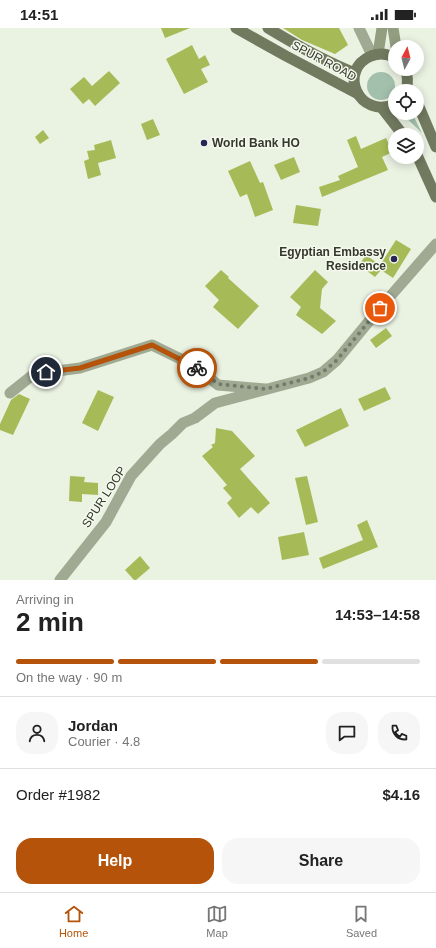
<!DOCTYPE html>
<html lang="en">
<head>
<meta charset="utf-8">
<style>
	:root { --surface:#fff; --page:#f6f6f6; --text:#222; --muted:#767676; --line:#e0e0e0; --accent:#b45309 }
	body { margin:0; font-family:Arial,sans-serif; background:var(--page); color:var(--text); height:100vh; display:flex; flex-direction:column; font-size:15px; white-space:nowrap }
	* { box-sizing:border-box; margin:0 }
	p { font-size:13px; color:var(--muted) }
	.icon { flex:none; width:22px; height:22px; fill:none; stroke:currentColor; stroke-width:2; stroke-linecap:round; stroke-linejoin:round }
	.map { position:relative; height:552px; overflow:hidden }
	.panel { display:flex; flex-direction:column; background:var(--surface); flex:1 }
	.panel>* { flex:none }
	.needle { width:26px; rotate:7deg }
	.tools { position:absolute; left:388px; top:12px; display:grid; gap:8px }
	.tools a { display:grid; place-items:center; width:36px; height:36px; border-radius:50%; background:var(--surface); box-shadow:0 2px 10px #0003; font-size:20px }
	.pin { position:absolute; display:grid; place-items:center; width:34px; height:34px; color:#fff; margin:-17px; border:2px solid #fff; border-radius:50%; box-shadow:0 1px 4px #0007 }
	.courier { position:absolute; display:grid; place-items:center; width:40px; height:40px; margin:-20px; border:3px solid #b45309; border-radius:50%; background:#fff; color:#222; box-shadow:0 1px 5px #0007 }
	.head em { font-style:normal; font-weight:700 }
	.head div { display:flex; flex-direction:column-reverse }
	.head { display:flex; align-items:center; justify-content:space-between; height:68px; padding:0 16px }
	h1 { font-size:26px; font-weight:700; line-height:30px }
	.bar { display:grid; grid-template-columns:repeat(4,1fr); gap:6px 4px; align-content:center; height:48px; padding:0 16px }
	.bar i { height:5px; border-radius:3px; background:var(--line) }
	.bar .current { background:var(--accent) }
	.bar p { grid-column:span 4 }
	.line { display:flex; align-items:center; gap:10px; padding:0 16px; border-top:1px solid var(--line) }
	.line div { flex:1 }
	.round { display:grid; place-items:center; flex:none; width:42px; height:42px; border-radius:16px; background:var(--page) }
	.button { display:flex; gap:8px; margin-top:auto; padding:8px 16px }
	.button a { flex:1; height:46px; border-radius:16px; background:var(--accent); color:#fff; font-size:16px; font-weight:700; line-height:46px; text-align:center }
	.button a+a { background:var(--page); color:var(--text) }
	.status { display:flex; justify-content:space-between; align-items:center; height:28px; padding:0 20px; background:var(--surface); direction:ltr }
	.status svg { height:11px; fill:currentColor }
	.dock { display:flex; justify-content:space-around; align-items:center; height:56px; border-top:1px solid var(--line); background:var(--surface); font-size:11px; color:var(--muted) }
	.dock a { display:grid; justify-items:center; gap:2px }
	.dock .current { color:var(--accent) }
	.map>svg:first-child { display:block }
	.green { fill:#a3c0ac }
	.building { fill:#a6bb57 }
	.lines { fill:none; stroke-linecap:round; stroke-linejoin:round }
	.minor { stroke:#a0a992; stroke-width:11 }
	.tertiary { stroke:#a0a992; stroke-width:11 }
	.secondary { stroke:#939d80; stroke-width:11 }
	.primary { stroke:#71795f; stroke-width:11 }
	.done { stroke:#747a6c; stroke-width:4; stroke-dasharray:0 7.2 }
	.route { stroke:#b45309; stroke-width:5 }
	.poi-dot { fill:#272557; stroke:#f4f9ee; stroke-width:1.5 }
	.labels { text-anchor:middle; stroke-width:3; stroke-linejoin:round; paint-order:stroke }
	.street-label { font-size:12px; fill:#35392c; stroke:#f4f9ee }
	.poi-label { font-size:12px; font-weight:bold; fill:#35392c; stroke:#f4f9ee; text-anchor:start }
</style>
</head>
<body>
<div class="status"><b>14:51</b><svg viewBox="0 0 49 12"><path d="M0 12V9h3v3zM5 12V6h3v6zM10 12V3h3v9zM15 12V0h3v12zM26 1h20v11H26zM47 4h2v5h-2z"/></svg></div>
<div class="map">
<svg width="436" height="552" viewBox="0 0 436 552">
	<rect width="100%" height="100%" fill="#eaf2e2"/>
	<!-- green -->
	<g class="green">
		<circle cx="381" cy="58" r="14"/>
		<polygon points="401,85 412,85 422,105"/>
	</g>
	<!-- building -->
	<g class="building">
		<polygon points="161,0 190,0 165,10"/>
		<polygon points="283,0 339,0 348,17 335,26 302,12"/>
		<polygon points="192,17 199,31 205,27 210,37 201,41 208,54 184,66 166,31"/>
		<polygon points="109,43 120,55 95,78 89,71 83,76 70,61 84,49 92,58"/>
		<polygon points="153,91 160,107 147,112 141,96"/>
		<polygon points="43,102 49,110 40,116 35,109"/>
		<polygon points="356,108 361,121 386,110 393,124 382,129 388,142 322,169 319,159 340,152 338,148 358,139 347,112"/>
		<polygon points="111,112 116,130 98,135 101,147 88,151 84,133 89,131 87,123 95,122 94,117"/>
		<polygon points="294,129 300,144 281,152 274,137"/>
		<polygon points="250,133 260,155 263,154 273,182 255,189 247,166 240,169 228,143"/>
		<polygon points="296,177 321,181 318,198 293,195"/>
		<polygon points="396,212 411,221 393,250 381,242 375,249 359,237 366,227 380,237"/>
		<polygon points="221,242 229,249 228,250 259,278 238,301 213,279 219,272 205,258"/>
		<polygon points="315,242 328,254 322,261 320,280 336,293 322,306 296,287 301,279 290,269"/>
		<polygon points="386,300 392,308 376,320 370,312"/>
		<polygon points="385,359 391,371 364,383 358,371"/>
		<polygon points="98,362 114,369 98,403 82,395"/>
		<polygon points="19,366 30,371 13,407 0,402 0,396 11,372"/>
		<polygon points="341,380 349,398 305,419 296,402"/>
		<polygon points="216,400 232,403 255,428 240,441 270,475 258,486 251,479 239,490 227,475 232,470 223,460 227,457 202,428 213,419 211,417 215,415"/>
		<polygon points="70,448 85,449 84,454 98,455 98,467 82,466 82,474 69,473"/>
		<polygon points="307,448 318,494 306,497 295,450"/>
		<polygon points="367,492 378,519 323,541 319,530 363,512 357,497"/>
		<polygon points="304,504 309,527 282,532 278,509"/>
		<polygon points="140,528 150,540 136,552 134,552 125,542"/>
	</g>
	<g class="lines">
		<!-- minor -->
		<polyline class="minor" points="10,365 34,346 80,340 152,317 195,338 218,357 265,361"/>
		<!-- tertiary -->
		<g class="tertiary">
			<polyline points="359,0 372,27"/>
			<polyline points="60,552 106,494 131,448 160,416 172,406 183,395 195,390 215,375 309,350 323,344 337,332 380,280 436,216"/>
		</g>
		<!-- secondary -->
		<g class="secondary">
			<polyline points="393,0 396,19"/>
			<polyline points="378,26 382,0"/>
		</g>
		<!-- primary -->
		<g class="primary">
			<polyline points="236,0 286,28 358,66"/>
			<path d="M268 0C296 17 324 33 355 45"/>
			<path d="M395 30C388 26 379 25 371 28 337 42 359 92 395 76"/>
			<path d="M405 41C408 48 408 56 406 63"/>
			<polyline points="417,74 436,119"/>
			<polyline points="382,80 403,107"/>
			<polyline points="417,127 436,169"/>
		</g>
	</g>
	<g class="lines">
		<!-- done -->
		<polyline class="done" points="197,340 218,356 265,361 309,350 323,344 337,332 380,280"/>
		<!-- route -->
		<polyline class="route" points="46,344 80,340 152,317 197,340"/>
	</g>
	<!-- markers -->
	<g class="poi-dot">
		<circle cx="204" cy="115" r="4"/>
		<circle cx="394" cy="231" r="4"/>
	</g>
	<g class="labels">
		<!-- street labels -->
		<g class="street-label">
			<text transform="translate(324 33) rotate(28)" y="4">SPUR ROAD</text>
			<text transform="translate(104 469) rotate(-57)" y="4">SPUR LOOP</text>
		</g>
		<!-- poi labels -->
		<g class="poi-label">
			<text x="212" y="119">World Bank HO</text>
			<text x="386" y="228" text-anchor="end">Egyptian Embassy<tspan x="386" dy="14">Residence</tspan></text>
		</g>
	</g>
</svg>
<div class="tools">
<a><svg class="needle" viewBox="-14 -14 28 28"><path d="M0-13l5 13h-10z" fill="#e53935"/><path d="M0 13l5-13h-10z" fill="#767676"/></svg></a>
<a><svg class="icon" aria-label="locate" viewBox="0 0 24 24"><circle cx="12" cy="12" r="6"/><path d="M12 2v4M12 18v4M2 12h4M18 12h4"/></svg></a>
<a><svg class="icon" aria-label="layers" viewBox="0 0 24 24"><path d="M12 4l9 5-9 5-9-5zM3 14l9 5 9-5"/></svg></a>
</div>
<div class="pin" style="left:380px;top:280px;background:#ea580c"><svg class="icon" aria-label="bag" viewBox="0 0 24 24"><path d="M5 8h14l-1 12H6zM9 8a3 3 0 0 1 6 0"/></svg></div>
<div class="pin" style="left:46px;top:344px;background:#1f2937"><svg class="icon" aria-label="home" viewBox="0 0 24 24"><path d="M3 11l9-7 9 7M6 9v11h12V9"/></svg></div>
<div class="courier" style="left:197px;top:340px"><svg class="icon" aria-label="bike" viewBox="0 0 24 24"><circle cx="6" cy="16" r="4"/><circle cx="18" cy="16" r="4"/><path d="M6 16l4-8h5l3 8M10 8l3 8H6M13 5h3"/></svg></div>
</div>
<section class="panel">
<div class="head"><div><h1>2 min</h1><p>Arriving in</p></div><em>14:53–14:58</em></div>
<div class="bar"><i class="current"></i><i class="current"></i><i class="current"></i><i></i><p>On the way · 90 m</p></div>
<div class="line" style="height:72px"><a class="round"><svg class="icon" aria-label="person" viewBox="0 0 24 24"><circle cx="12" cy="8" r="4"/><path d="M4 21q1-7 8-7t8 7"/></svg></a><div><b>Jordan</b><p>Courier · 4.8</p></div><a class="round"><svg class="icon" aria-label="chat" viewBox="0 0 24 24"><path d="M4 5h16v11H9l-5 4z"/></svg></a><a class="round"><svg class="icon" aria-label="phone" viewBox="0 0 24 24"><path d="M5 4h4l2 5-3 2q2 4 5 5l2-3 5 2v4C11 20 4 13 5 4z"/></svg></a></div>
<div class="line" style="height:52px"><div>Order #1982</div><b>$4.16</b></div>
<div class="button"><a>Help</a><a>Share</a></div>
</section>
<nav class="dock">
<a class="current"><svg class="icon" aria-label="home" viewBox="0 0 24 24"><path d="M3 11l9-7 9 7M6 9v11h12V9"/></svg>Home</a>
<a><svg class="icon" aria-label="map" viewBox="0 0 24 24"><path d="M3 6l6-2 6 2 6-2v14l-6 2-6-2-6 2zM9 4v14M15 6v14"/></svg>Map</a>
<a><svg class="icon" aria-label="saved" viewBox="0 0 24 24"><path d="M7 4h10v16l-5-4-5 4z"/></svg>Saved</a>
</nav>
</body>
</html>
